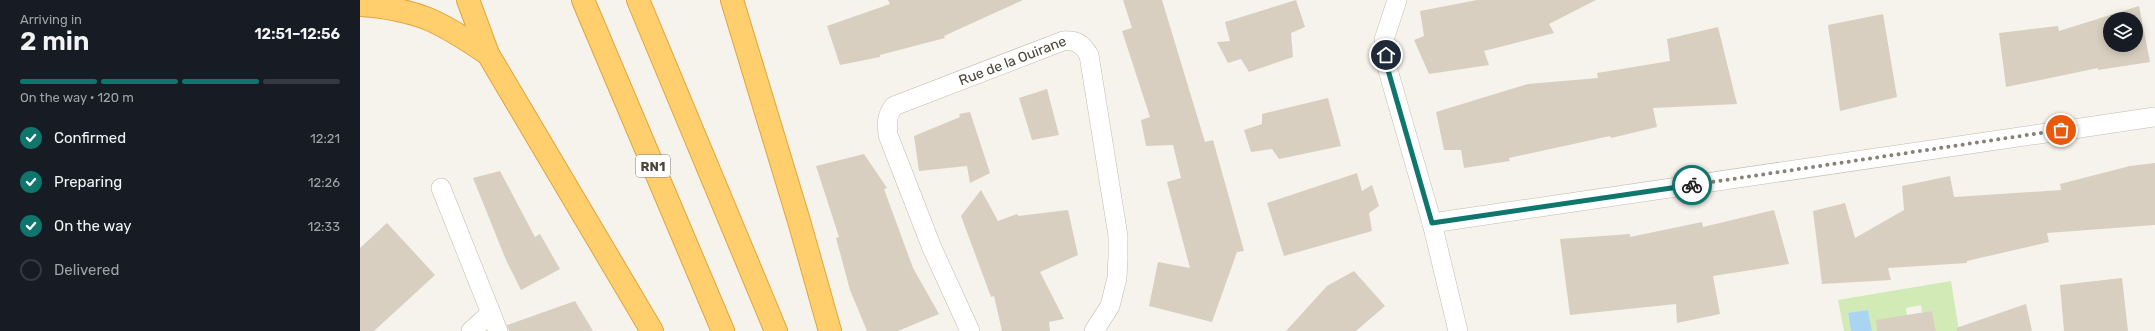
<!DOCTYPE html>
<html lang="en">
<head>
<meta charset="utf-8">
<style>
	:root { --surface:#171b24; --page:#20242c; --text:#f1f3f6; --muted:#9ea1a6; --line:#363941; --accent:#0f766e }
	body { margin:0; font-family:Rubik,sans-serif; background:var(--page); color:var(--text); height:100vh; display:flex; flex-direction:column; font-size:15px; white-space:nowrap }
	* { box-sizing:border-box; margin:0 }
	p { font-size:13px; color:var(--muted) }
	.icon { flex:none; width:22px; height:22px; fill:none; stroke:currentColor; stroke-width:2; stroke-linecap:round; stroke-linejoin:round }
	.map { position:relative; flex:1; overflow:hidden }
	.side { display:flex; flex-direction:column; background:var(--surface); width:360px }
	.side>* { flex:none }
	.controls { position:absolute; left:1743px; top:12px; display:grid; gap:8px }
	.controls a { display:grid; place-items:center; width:40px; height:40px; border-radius:50%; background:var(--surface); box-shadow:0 2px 10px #0003; font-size:20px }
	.pin { position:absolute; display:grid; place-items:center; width:34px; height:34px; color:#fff; margin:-17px; border:2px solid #fff; border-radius:50%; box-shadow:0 1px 4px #0007 }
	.courier { position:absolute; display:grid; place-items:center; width:40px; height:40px; margin:-20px; border:3px solid #0f766e; border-radius:50%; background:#fff; color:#222; box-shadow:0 1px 5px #0007 }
	.overview em { font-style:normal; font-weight:600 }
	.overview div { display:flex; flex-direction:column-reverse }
	.overview { display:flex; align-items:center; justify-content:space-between; height:68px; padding:0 20px }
	h1 { font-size:26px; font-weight:600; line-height:30px }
	.bar { display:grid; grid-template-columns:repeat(4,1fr); gap:6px 4px; align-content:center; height:48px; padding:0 20px }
	.bar i { height:5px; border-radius:3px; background:var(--line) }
	.bar .on { background:var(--accent) }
	.bar p { grid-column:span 4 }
	ol { padding:0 20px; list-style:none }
	li { display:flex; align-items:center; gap:12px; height:44px }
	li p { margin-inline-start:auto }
	li .icon { padding:4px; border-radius:50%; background:var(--accent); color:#fff; stroke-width:4 }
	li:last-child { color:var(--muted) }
	li i { width:22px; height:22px; border:2px solid var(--line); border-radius:50% }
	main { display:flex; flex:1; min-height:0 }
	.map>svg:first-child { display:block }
	.garden { fill:#d2eab5 }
	.water { fill:#a9d4f2 }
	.building { fill:#d8cfc1; fill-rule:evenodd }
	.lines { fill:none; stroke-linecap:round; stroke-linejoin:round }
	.street-casing { stroke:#c2bbae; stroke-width:20 }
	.highway-casing { stroke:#e0a43c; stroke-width:24 }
	.street { stroke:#fff; stroke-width:19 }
	.highway { stroke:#ffcf6e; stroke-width:22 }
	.done { stroke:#878178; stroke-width:4; stroke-dasharray:0 7.2 }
	.route { stroke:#0f766e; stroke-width:5 }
	.labels { text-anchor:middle; stroke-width:3; stroke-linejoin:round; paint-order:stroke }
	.shield { fill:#fff; stroke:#817c74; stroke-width:1 }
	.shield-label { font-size:13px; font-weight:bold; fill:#4b4439 }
	.street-label { font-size:14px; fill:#4b4439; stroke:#fff }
</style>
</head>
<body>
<main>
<section class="side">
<div class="overview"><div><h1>2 min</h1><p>Arriving in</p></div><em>12:51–12:56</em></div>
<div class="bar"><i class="on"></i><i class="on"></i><i class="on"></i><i></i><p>On the way · 120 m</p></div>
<ol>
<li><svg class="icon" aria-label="check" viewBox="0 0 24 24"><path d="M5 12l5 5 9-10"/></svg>Confirmed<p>12:21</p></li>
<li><svg class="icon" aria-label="check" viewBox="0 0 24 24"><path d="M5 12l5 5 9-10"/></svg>Preparing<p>12:26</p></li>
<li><svg class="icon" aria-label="check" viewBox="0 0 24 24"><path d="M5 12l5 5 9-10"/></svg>On the way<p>12:33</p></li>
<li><i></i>Delivered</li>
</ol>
</section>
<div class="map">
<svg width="1795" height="331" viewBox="0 0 1795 331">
	<rect width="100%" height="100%" fill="#f6f3ec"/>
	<!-- garden -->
	<polygon class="garden" points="1591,281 1599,331 1576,331 1572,311 1562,313 1561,305 1546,308 1547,316 1524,331 1512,331 1508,310 1488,314 1491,331 1484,331 1478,300"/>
	<!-- water -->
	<polygon class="water" points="1508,310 1512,331 1491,331 1488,313"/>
	<!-- building -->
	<g class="building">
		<polygon points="528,0 663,0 584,36 585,38 520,55 520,57 480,65 467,26 530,4"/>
		<polygon points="763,0 802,0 845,142 853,140 884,251 877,252 852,322 789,306 798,262 830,268 807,182 821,178 813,145 786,146 781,120 790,117 762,31 772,28"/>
		<polygon points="936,0 945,27 931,33 933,57 889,72 881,59 868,63 857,42 870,41 865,22"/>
		<polygon points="1117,0 1236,0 1189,24 1194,33 1124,51 1129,65 1069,74 1054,40 1064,36 1060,11"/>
		<path d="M1779 6 1790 62 1738 70V68L1646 87 1639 33 1698 26 1699 31ZM1750 19H1776V45H1750Z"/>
		<polygon points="1523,14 1537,97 1480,111 1468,25"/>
		<polygon points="1358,27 1377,104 1293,108 1297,127 1251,138 1250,136 1149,158 1150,161 1104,168 1101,150 1084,150 1076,112 1168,84 1238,78 1237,73 1310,61 1307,39"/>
		<polygon points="687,89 699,135 672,140 659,98"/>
		<polygon points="968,98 981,146 919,159 912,149 891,152 884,130 902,124 902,114"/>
		<polygon points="610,112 630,173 610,183 607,166 559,171 554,136 600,117 599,114"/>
		<polygon points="504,154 527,188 524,189 553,268 579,314 538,331 507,331 490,290 476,238 479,237 456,166"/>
		<polygon points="1795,163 1795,225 1687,233 1689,242 1607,261 1607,263 1528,268 1531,280 1462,284 1453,211 1485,203 1495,238 1544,210 1542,186 1590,176 1594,197 1701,190 1700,184 1770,166"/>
		<polygon points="140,171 175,237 180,234 200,269 161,290 146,260 113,178"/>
		<polygon points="997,173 1002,191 1012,185 1019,206 1009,213 1012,231 924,256 907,203"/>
		<polygon points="621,190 638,221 657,214 658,216 708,210 718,255 680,272 704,319 689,322 690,331 642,331 634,296 631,297 601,216"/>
		<polygon points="1414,210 1429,264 1353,276 1360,314 1317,323 1316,304 1210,315 1200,239 1270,234 1270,237 1342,222 1343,227"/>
		<polygon points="27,223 75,275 14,331 0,331 0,248"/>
		<polygon points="994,271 1025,306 996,331 926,331 967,286"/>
		<polygon points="1762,278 1768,331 1704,331 1700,285"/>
		<polygon points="215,301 233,331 149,331 147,325"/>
		<polygon points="1666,304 1672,331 1597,331 1596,328"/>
		<polygon points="1572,311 1576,331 1517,331 1516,320"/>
	</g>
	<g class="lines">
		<defs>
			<g id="street">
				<polyline points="1037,0 1024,40 1028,70 1072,223 1098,331"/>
				<polyline points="81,188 138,331"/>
				<polyline points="1072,223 1795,117"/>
				<polyline points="111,331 131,313"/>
				<path id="s1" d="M610 331 572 248 528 135C527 123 526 116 534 106L703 41C717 40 722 44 729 55L758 236V257L757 278 750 306 734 331"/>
			</g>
			<g id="highway">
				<polyline points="108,0 128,54"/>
				<polyline points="223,0 363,331"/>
				<polyline points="278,0 416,331"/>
				<polyline points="372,0 439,221 470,331"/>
				<path d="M0 5C58 9 81 22 128 54L292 331"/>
			</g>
		</defs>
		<!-- street casing -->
		<use href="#street" class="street-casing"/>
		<!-- highway casing -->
		<use href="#highway" class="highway-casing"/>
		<!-- street -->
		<use href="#street" class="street"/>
		<!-- highway -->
		<use href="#highway" class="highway"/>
	</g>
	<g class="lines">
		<!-- done -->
		<polyline class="done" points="1332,185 1701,130"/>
		<!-- route -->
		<polyline class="route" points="1026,55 1028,70 1072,223 1332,185"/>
	</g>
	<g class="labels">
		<!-- shield labels -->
		<rect class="shield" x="276" y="155" width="34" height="22" rx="3"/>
		<g class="shield-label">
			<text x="293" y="171">RN1</text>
		</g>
		<!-- street labels -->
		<g class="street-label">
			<text dy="5" stroke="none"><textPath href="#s1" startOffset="370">Rue de la Ouirane</textPath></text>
		</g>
	</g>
</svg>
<div class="controls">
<a><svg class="icon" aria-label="layers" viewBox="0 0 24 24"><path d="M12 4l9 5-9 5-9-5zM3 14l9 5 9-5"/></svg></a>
</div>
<div class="pin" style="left:1701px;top:130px;background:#ea580c"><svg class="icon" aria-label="bag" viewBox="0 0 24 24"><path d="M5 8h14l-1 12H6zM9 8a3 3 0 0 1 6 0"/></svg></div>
<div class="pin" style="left:1026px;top:55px;background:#1f2937"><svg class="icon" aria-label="home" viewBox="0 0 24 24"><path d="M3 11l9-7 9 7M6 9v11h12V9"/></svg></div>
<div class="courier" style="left:1332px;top:185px"><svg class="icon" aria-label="bike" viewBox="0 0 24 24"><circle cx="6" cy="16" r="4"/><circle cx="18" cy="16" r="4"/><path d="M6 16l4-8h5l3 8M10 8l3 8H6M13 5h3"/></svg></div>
</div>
</main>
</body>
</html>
